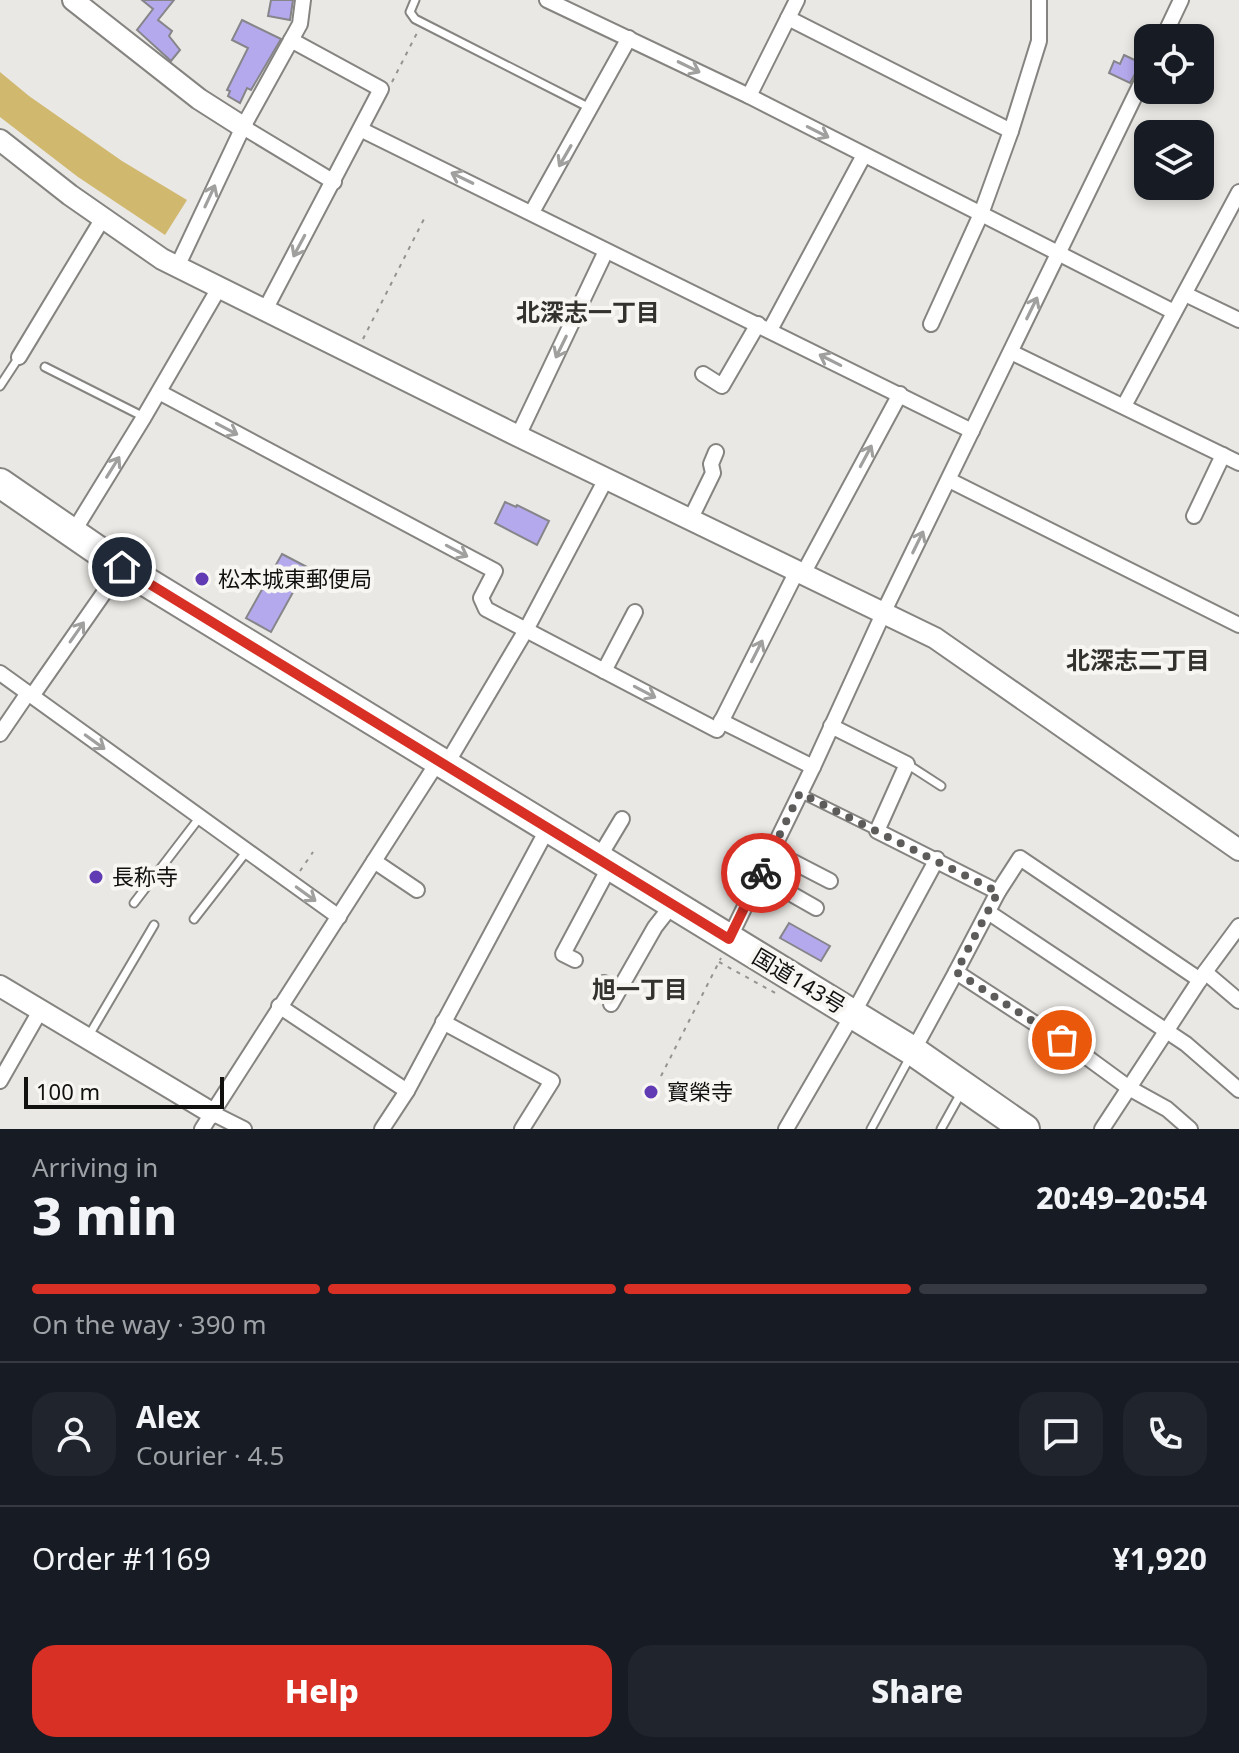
<!DOCTYPE html>
<html lang="en">
<head>
<meta charset="utf-8">
<style>
	:root { --surface:#171b24; --page:#20242c; --text:#f1f3f6; --muted:#9ea1a6; --line:#363941; --accent:#d93025 }
	body { margin:0; font-family:"Noto Sans","Noto Sans JP",sans-serif; background:var(--page); color:var(--text); height:100vh; display:flex; flex-direction:column; font-size:30px; white-space:nowrap }
	* { box-sizing:border-box; margin:0 }
	p { font-size:26px; color:var(--muted) }
	.icon { flex:none; width:44px; height:44px; fill:none; stroke:currentColor; stroke-width:2; stroke-linecap:round; stroke-linejoin:round }
	.map { position:relative; height:1129px; overflow:hidden }
	.details { display:flex; flex-direction:column; background:var(--surface); flex:1 }
	.details>* { flex:none }
	.fabs { position:absolute; left:1134px; top:24px; display:grid; gap:16px }
	.fabs a { display:grid; place-items:center; width:80px; height:80px; border-radius:16px; background:var(--surface); box-shadow:0 4px 12px #0003; font-size:40px }
	.scale { position:absolute; left:24px; bottom:20px; width:200px; box-sizing:border-box; padding-left:8px; border:4px solid #111110; border-top:0; font-size:22px; line-height:28px; white-space:nowrap; color:#111110; -webkit-text-stroke:6px #f7f6f2; paint-order:stroke }
	.pin { position:absolute; display:grid; place-items:center; width:68px; height:68px; color:#fff; margin:-34px; border:4px solid #fff; border-radius:50%; box-shadow:0 2px 8px #0007 }
	.courier { position:absolute; display:grid; place-items:center; width:80px; height:80px; margin:-40px; border:6px solid #d93025; border-radius:50%; background:#fff; color:#222; box-shadow:0 2px 10px #0007 }
	.head em { font-style:normal; font-weight:800 }
	.head div { display:flex; flex-direction:column-reverse }
	.head { display:flex; align-items:center; justify-content:space-between; height:136px; padding:0 32px }
	h1 { font-size:52px; font-weight:800; line-height:60px }
	.bar { display:grid; grid-template-columns:repeat(4,1fr); gap:12px 8px; align-content:center; height:96px; padding:0 32px }
	.bar i { height:10px; border-radius:6px; background:var(--line) }
	.bar .selected { background:var(--accent) }
	.bar p { grid-column:span 4 }
	.line { display:flex; align-items:center; gap:20px; padding:0 32px; border-top:2px solid var(--line) }
	.line div { flex:1 }
	.round { display:grid; place-items:center; flex:none; width:84px; height:84px; border-radius:24px; background:var(--page) }
	.primary-button { display:flex; gap:16px; margin-top:auto; padding:16px 32px }
	.primary-button a { flex:1; height:92px; border-radius:24px; background:var(--accent); color:#fff; font-size:32px; font-weight:800; line-height:92px; text-align:center }
	.primary-button a+a { background:var(--page); color:var(--text) }
	.map>svg:first-child { display:block }
	.water { fill:#d1b86f }
	.building { fill:#b5a9ed; stroke:#868589; stroke-width:2 }
	.lines { fill:none; stroke-linecap:round; stroke-linejoin:round }
	.lane-casing { stroke:#868481; stroke-width:11 }
	.street-casing { stroke:#868481; stroke-width:18 }
	.secondary-casing { stroke:#868481; stroke-width:24 }
	.highway-casing { stroke:#868481; stroke-width:32 }
	.path { stroke:#949390; stroke-width:2; stroke-dasharray:4 6; stroke-linecap:butt }
	.lane { stroke:#fff; stroke-width:7 }
	.street { stroke:#fff; stroke-width:14 }
	.secondary { stroke:#fff; stroke-width:20 }
	.highway { stroke:#fff; stroke-width:28 }
	.oneway { stroke:#a0a09f }
	.done { stroke:#5d5c5a; stroke-width:8; stroke-dasharray:0 14.4 }
	.route { stroke:#d93025; stroke-width:10 }
	.poi-dot { fill:#603bb4; stroke:#f7f6f2; stroke-width:3 }
	.labels { text-anchor:middle; stroke-width:8; stroke-linejoin:round; paint-order:stroke }
	.poi-label { font-size:22px; fill:#111110; stroke:#f7f6f2; text-anchor:start }
	.street-label { font-size:22px; fill:#111110; stroke:#f7f6f2 }
	.neighbourhood-label { font-size:24px; font-weight:bold; fill:#33322f; stroke:#f7f6f2 }
</style>
</head>
<body>
<div class="map">
<svg width="1239" height="1129" viewBox="0 0 1239 1129">
	<rect width="100%" height="100%" fill="#eae8e4"/>
	<!-- water -->
	<polygon class="water" points="0,72 29,96 122,161 187,200 165,235 78,177 0,117"/>
	<!-- building -->
	<g class="building">
		<polygon points="142,0 174,0 158,20 172,31 169,36 180,50 171,61 137,30 153,9"/>
		<polygon points="271,0 293,0 290,20 268,16"/>
		<polygon points="242,20 281,39 251,90 247,88 240,103 228,96 230,91 227,90 248,48 232,40"/>
		<polygon points="1124,55 1141,63 1130,83 1109,73 1114,61 1120,64"/>
		<polygon points="505,502 516,507 517,505 549,521 537,545 495,523"/>
		<polygon points="282,554 307,567 271,632 246,618"/>
		<polygon points="789,923 830,946 821,961 780,938"/>
	</g>
	<g class="lines">
		<defs>
			<g id="lane">
				<polyline points="415,0 410,12 415,19 590,108"/>
				<polyline points="45,367 144,417"/>
				<polyline points="0,386 19,357"/>
				<polyline points="907,764 941,786"/>
				<polyline points="800,793 877,831"/>
				<polyline points="134,903 200,817"/>
				<polyline points="194,919 247,851"/>
				<polyline points="88,1037 154,925"/>
				<polyline points="871,1129 910,1057"/>
				<polyline points="941,1129 961,1093"/>
			</g>
			<g id="street">
				<polyline points="547,0 749,96 1174,312"/>
				<polyline points="788,18 1011,131"/>
				<polyline points="1163,38 1181,0"/>
				<polyline points="749,96 797,0"/>
				<polyline points="243,127 334,182"/>
				<polyline points="362,130 972,431"/>
				<polyline points="532,212 629,38"/>
				<polyline points="177,267 243,127 300,24 303,0"/>
				<polyline points="1185,294 1239,320"/>
				<polyline points="265,310 381,89 291,40"/>
				<polyline points="931,324 981,214 1011,131 1039,41 1039,0"/>
				<polyline points="770,330 864,155"/>
				<polyline points="1011,352 1239,463"/>
				<polyline points="19,357 103,218"/>
				<polyline points="703,374 722,386 758,324"/>
				<polyline points="159,392 495,571 481,598 486,609 717,730 797,571"/>
				<polyline points="1124,406 1239,192"/>
				<polyline points="518,436 606,251"/>
				<polyline points="949,480 1239,625"/>
				<polyline points="1194,516 1223,455"/>
				<polyline points="690,520 713,473 711,464 716,452"/>
				<polyline points="72,534 144,417 219,288"/>
				<polyline points="803,574 900,394"/>
				<polyline points="604,671 635,612"/>
				<polyline points="0,673 339,917"/>
				<polyline points="32,696 122,567"/>
				<polyline points="721,721 813,767"/>
				<polyline points="831,726 907,764 877,831 998,892"/>
				<polyline points="0,734 28,693"/>
				<polyline points="446,765 526,630 606,479"/>
				<polyline points="772,851 830,881"/>
				<polyline points="598,859 622,819"/>
				<polyline points="374,861 417,890"/>
				<polyline points="760,876 816,908"/>
				<polyline points="988,912 1186,1044 1239,1090"/>
				<polyline points="729,939 813,767 888,603 1148,69"/>
				<polyline points="575,960 563,954 610,866"/>
				<polyline points="956,972 998,892 1020,858 1200,980"/>
				<polyline points="1205,972 1239,1001"/>
				<polyline points="604,983 618,991"/>
				<polyline points="611,1004 655,927 673,904"/>
				<polyline points="279,1006 407,1091"/>
				<polyline points="443,1022 552,1081 522,1129"/>
				<polyline points="913,1051 956,972 1088,1058 1129,1088 1167,1109 1190,1129"/>
				<polyline points="0,1081 40,1011"/>
				<polyline points="212,1113 244,1129"/>
				<polyline points="202,1129 439,760"/>
				<polyline points="382,1129 407,1091 548,828"/>
				<polyline points="786,1129 853,1014 937,859"/>
				<polyline points="1102,1129 1205,972 1239,926"/>
			</g>
			<g id="secondary">
				<polyline points="73,0 199,99 243,127"/>
				<polyline points="0,140 70,195 162,259 518,436 935,638 1239,850"/>
				<polyline points="0,986 212,1113"/>
			</g>
			<polyline id="highway" points="0,483 122,567 913,1051 1025,1129"/>
		</defs>
		<!-- lane casing -->
		<use href="#lane" class="lane-casing"/>
		<!-- street casing -->
		<use href="#street" class="street-casing"/>
		<!-- secondary casing -->
		<use href="#secondary" class="secondary-casing"/>
		<!-- highway casing -->
		<use href="#highway" class="highway-casing"/>
		<!-- path -->
		<g class="path">
			<polyline points="392,82 418,31"/>
			<polyline points="363,339 424,219"/>
			<polyline points="300,871 313,852"/>
			<polyline points="719,962 777,994"/>
			<polyline points="661,1076 721,958"/>
		</g>
		<!-- lane -->
		<use href="#lane" class="lane"/>
		<!-- street -->
		<use href="#street" class="street"/>
		<!-- secondary -->
		<use href="#secondary" class="secondary"/>
		<!-- highway -->
		<use href="#highway" class="highway"/>
	</g>
	<!-- one-way arrows -->
	<defs><path id="oneway-shaft" d="M-6 0H5M1.5-3L5.5 0L1.5 3" fill="none" stroke-width="1.6" stroke-linecap="round" stroke-linejoin="round" transform="scale(2)"/></defs>
	<g class="oneway">
		<use href="#oneway-shaft" transform="translate(689 67) rotate(26)"/>
		<use href="#oneway-shaft" transform="translate(818 132) rotate(27)"/>
		<use href="#oneway-shaft" transform="translate(565 156) rotate(120)"/>
		<use href="#oneway-shaft" transform="translate(462 178) rotate(-154)"/>
		<use href="#oneway-shaft" transform="translate(210 196) rotate(-65)"/>
		<use href="#oneway-shaft" transform="translate(299 246) rotate(118)"/>
		<use href="#oneway-shaft" transform="translate(1032 308) rotate(-64)"/>
		<use href="#oneway-shaft" transform="translate(561 347) rotate(116)"/>
		<use href="#oneway-shaft" transform="translate(830 360) rotate(-153)"/>
		<use href="#oneway-shaft" transform="translate(227 429) rotate(28)"/>
		<use href="#oneway-shaft" transform="translate(866 456) rotate(-62)"/>
		<use href="#oneway-shaft" transform="translate(113 467) rotate(-58)"/>
		<use href="#oneway-shaft" transform="translate(918 542) rotate(-64)"/>
		<use href="#oneway-shaft" transform="translate(457 551) rotate(28)"/>
		<use href="#oneway-shaft" transform="translate(77 632) rotate(-55)"/>
		<use href="#oneway-shaft" transform="translate(757 651) rotate(-63)"/>
		<use href="#oneway-shaft" transform="translate(645 692) rotate(28)"/>
		<use href="#oneway-shaft" transform="translate(95 742) rotate(36)"/>
		<use href="#oneway-shaft" transform="translate(306 894) rotate(36)"/>
	</g>
	<g class="lines">
		<!-- done -->
		<polyline class="done" points="761,873 800,793 998,892 956,972 1062,1040"/>
		<!-- route -->
		<polyline class="route" points="122,567 729,939 761,873"/>
	</g>
	<!-- markers -->
	<g class="poi-dot">
		<circle cx="202" cy="579" r="8"/>
		<circle cx="96" cy="877" r="8"/>
		<circle cx="651" cy="1092" r="8"/>
	</g>
	<g class="labels">
		<!-- poi labels -->
		<g class="poi-label">
			<text x="218" y="587">松本城東郵便局</text>
			<text x="112" y="885">長称寺</text>
			<text x="667" y="1100">寳榮寺</text>
		</g>
		<!-- street labels -->
		<g class="street-label">
			<text transform="translate(799 981) rotate(31)" y="8">国道143号</text>
		</g>
		<!-- neighbourhood labels -->
		<g class="neighbourhood-label">
			<text x="588" y="321">北深志一丁目</text>
			<text x="1138" y="669">北深志二丁目</text>
			<text x="640" y="998">旭一丁目</text>
		</g>
	</g>
</svg>
<div class="fabs">
<a><svg class="icon" aria-label="locate" viewBox="0 0 24 24"><circle cx="12" cy="12" r="6"/><path d="M12 2v4M12 18v4M2 12h4M18 12h4"/></svg></a>
<a><svg class="icon" aria-label="layers" viewBox="0 0 24 24"><path d="M12 4l9 5-9 5-9-5zM3 14l9 5 9-5"/></svg></a>
</div>
<div class="scale">100 m</div>
<div class="pin" style="left:1062px;top:1040px;background:#ea580c"><svg class="icon" aria-label="bag" viewBox="0 0 24 24"><path d="M5 8h14l-1 12H6zM9 8a3 3 0 0 1 6 0"/></svg></div>
<div class="pin" style="left:122px;top:567px;background:#1f2937"><svg class="icon" aria-label="home" viewBox="0 0 24 24"><path d="M3 11l9-7 9 7M6 9v11h12V9"/></svg></div>
<div class="courier" style="left:761px;top:873px"><svg class="icon" aria-label="bike" viewBox="0 0 24 24"><circle cx="6" cy="16" r="4"/><circle cx="18" cy="16" r="4"/><path d="M6 16l4-8h5l3 8M10 8l3 8H6M13 5h3"/></svg></div>
</div>
<section class="details">
<div class="head"><div><h1>3 min</h1><p>Arriving in</p></div><em>20:49–20:54</em></div>
<div class="bar"><i class="selected"></i><i class="selected"></i><i class="selected"></i><i></i><p>On the way · 390 m</p></div>
<div class="line" style="height:144px"><a class="round"><svg class="icon" aria-label="person" viewBox="0 0 24 24"><circle cx="12" cy="8" r="4"/><path d="M4 21q1-7 8-7t8 7"/></svg></a><div><b>Alex</b><p>Courier · 4.5</p></div><a class="round"><svg class="icon" aria-label="chat" viewBox="0 0 24 24"><path d="M4 5h16v11H9l-5 4z"/></svg></a><a class="round"><svg class="icon" aria-label="phone" viewBox="0 0 24 24"><path d="M5 4h4l2 5-3 2q2 4 5 5l2-3 5 2v4C11 20 4 13 5 4z"/></svg></a></div>
<div class="line" style="height:104px"><div>Order #1169</div><b>¥1,920</b></div>
<div class="primary-button"><a>Help</a><a>Share</a></div>
</section>
</body>
</html>
